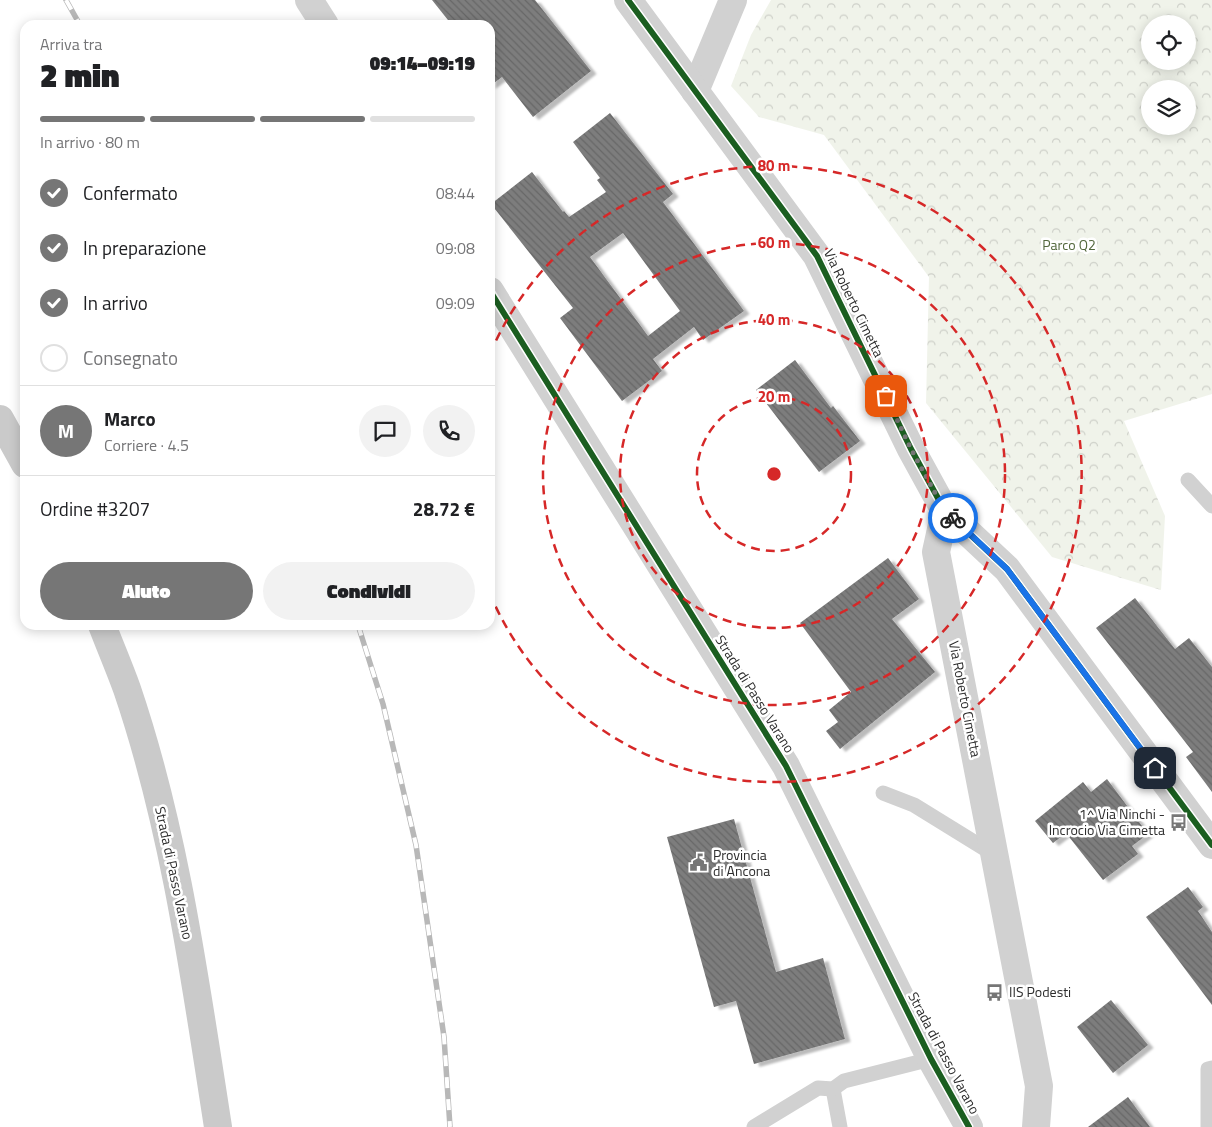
<!DOCTYPE html>
<html lang="it">
<head>
<meta charset="utf-8">
<style>
	:root { --surface:#fff; --page:#f2f2f2; --text:#202124; --muted:#757577; --line:#e0e0e0; --accent:#767676 }
	body { margin:0; font-family:"Titillium Web",sans-serif; background:var(--page); color:var(--text); height:100vh; display:flex; flex-direction:column; font-size:19px; white-space:nowrap }
	* { box-sizing:border-box; margin:0 }
	p { font-size:16px; color:var(--muted) }
	.icon { flex:none; width:28px; height:28px; fill:none; stroke:currentColor; stroke-width:2; stroke-linecap:round; stroke-linejoin:round }
	.map { position:relative; flex:1; overflow:hidden }
	.panel { position:absolute; left:20px; top:20px; width:475px; height:610px; display:flex; flex-direction:column; background:var(--surface); border-radius:15px; box-shadow:0 2px 12px #0003 }
	.panel>* { flex:none }
	.controls { position:absolute; left:1141px; top:15px; display:grid; gap:10px }
	.controls a { display:grid; place-items:center; width:55px; height:55px; border-radius:50%; background:var(--surface); box-shadow:0 2px 12px #0003; font-size:25px }
	.pin { position:absolute; display:grid; place-items:center; width:42px; height:42px; color:#fff; margin:-21px; border-radius:10px; box-shadow:0 2px 8px #0006 }
	.courier { position:absolute; display:grid; place-items:center; width:50px; height:50px; margin:-25px; border:4px solid #1a73e8; border-radius:50%; background:#fff; color:#222; box-shadow:0 1px 6px #0007 }
	.headline em { font-style:normal; font-weight:800 }
	.headline div { display:flex; flex-direction:column-reverse }
	.headline { display:flex; align-items:center; justify-content:space-between; height:85px; padding:0 20px }
	h1 { font-size:32px; font-weight:800; line-height:38px }
	.bar { display:grid; grid-template-columns:repeat(4,1fr); gap:8px 5px; align-content:center; height:60px; padding:0 20px }
	.bar i { height:6px; border-radius:4px; background:var(--line) }
	.bar .current { background:var(--accent) }
	.bar p { grid-column:span 4 }
	.line { display:flex; align-items:center; gap:12px; padding:0 20px; border-top:1px solid var(--line) }
	.line div { flex:1 }
	.round { display:grid; place-items:center; flex:none; width:52px; height:52px; border-radius:26px; background:var(--page) }
	ol { padding:0 20px; list-style:none }
	li { display:flex; align-items:center; gap:15px; height:55px }
	li p { margin-inline-start:auto }
	li .icon { padding:5px; border-radius:50%; background:var(--accent); color:#fff; stroke-width:4 }
	li:last-child { color:var(--muted) }
	li i { width:28px; height:28px; border:2px solid var(--line); border-radius:50% }
	.primary-button { display:flex; gap:10px; margin-top:auto; padding:10px 20px }
	.primary-button a { flex:1; height:58px; border-radius:30px; background:var(--accent); color:#fff; font-size:20px; font-weight:800; line-height:58px; text-align:center }
	.primary-button a+a { background:var(--page); color:var(--text) }
	.map>svg:first-child { display:block }
	.park { fill:url(#park-crowns); fill-rule:evenodd }
	.building { fill:url(#building-back-hatch); fill-rule:evenodd; filter:url(#shadow) }
	.lines { fill:none; stroke-linecap:round; stroke-linejoin:round }
	.service { stroke:#d1d1d1; stroke-width:15 }
	.minor { stroke:#d1d1d1; stroke-width:28 }
	.tertiary { stroke:#d1d1d1; stroke-width:28 }
	.secondary { stroke:#cacaca; stroke-width:28 }
	.rail-casing { stroke:#b8b8b8; stroke-width:5.5 }
	.rail { stroke:#fff; stroke-width:4; stroke-dasharray:11; stroke-linecap:butt }
	.cycleway-casing { stroke:#fff; stroke-width:9 }
	.cycleway { stroke:#1b5e20; stroke-width:6 }
	.done { stroke:#767676; stroke-width:5; stroke-dasharray:0 9 }
	.route { stroke:#1a73e8; stroke-width:6 }
	.ring { fill:none; stroke:#d62828; stroke-width:2.5; stroke-dasharray:9 6 }
	.labels { text-anchor:middle; stroke-width:5; stroke-linejoin:round; paint-order:stroke }
	.park-label { font-size:14px; fill:#51663b; stroke:#fff }
	.street-label { font-size:14px; fill:#2c2c2c; stroke:#fff }
	.poi-label { font-size:14px; fill:#2c2c2c; stroke:#fff; text-anchor:start }
	.centre { fill:#d62828; stroke:#fff; stroke-width:2.5 }
	.ring-label { font-size:15px; text-anchor:middle; font-weight:bold; fill:#d62828; stroke:#fff; stroke-width:5; stroke-linejoin:round; paint-order:stroke }
</style>
</head>
<body>
<div class="map">
<svg width="1212" height="1127" viewBox="0 0 1212 1127">
	<defs>
		<pattern id="park-crowns" width="20" height="18" patternUnits="userSpaceOnUse" patternTransform="scale(1.25)"><rect width="20" height="18" fill="#f0f3ea"/><path d="M2 6a3 3 0 1 1 6 0M12 15a3 3 0 1 1 6 0" fill="none" stroke="#ced0c9"/></pattern>
		<pattern id="building-back-hatch" width="6" height="6" patternUnits="userSpaceOnUse" patternTransform="scale(1.25)"><rect width="6" height="6" fill="#7d7d7d"/><path d="M-1 5l2 2M0 0l6 6M5-1l2 2" fill="none" stroke="#676767"/></pattern>
		<filter id="shadow"><feDropShadow dx="5.5" dy="3" stdDeviation="1" flood-color="#0004"/></filter>
	</defs>
	<rect width="100%" height="100%" fill="#fff"/>
	<!-- park -->
	<path class="park" d="M771 0H1212V394L1124 421 1165 516 1161 590 1052 557 926 403 929 277 824 135 759 117 731 86 751 35ZM1150 24H1188V61H1150ZM1150 89H1188V126H1150Z"/>
	<!-- building -->
	<g class="building">
		<polygon points="432,0 535,0 591,71 533,117 502,77 490,86 490,25 452,25"/>
		<path d="M610 113 673 194 663 202 744 311 703 340 694 327 653 359 662 371 622 401 560 318 573 308 491 204 532 172 563 212 564 211 569 217 606 192 597 180 600 178 573 142ZM623 233 680 311 648 336 590 257Z"/>
		<polygon points="795,360 831,408 833,406 860,441 819,472 756,390"/>
		<polygon points="888,558 919,599 892,619 935,672 840,749 826,731 838,722 829,710 851,692 800,623"/>
		<polygon points="1135,598 1175,649 1189,638 1212,667 1212,792 1186,757 1193,752 1096,628"/>
		<polygon points="1107,779 1148,834 1132,846 1138,854 1103,880 1066,833 1053,843 1035,821 1083,782 1091,792"/>
		<polygon points="734,819 776,972 823,958 845,1039 754,1064 736,1001 714,1007 667,837"/>
		<polygon points="1188,887 1203,907 1198,911 1212,932 1212,1005 1146,917"/>
		<polygon points="1111,1000 1148,1045 1113,1073 1077,1027"/>
		<polygon points="1128,1097 1150,1127 1088,1127"/>
	</g>
	<g class="lines">
		<!-- service -->
		<g class="service">
			<polyline points="1188,480 1212,506"/>
			<polyline points="883,793 914,805 995,855"/>
			<polyline points="833,1089 840,1127"/>
			<polyline points="754,1127 818,1088 833,1089 844,1081 931,1059"/>
			<polyline points="1208,1127 1208,1069 1212,1068"/>
		</g>
		<!-- minor -->
		<g class="minor">
			<polyline points="695,91 733,0"/>
			<polyline points="945,511 936,552 1039,1086 1036,1127"/>
		</g>
		<!-- tertiary -->
		<g class="tertiary">
			<polyline points="309,0 325,25"/>
			<polyline points="628,0 817,256 911,449 945,511 1007,569 1212,845"/>
			<polyline points="490,291 786,766 931,1059 969,1127"/>
		</g>
		<!-- secondary -->
		<g class="secondary">
			<polyline points="0,419 25,464"/>
			<path d="M102 625C110 646 119 667 127 689 175 830 195 980 218 1127"/>
		</g>
		<defs>
			<g id="rail">
				<polyline points="66,0 80,25"/>
				<polyline points="358,625 383,704 416,845 444,1037 450,1127"/>
			</g>
		</defs>
		<!-- rail casing -->
		<use href="#rail" class="rail-casing"/>
		<!-- rail -->
		<use href="#rail" class="rail"/>
		<defs>
			<g id="cycleway">
				<polyline points="628,0 817,256 911,449 945,511 1007,569 1212,845"/>
				<polyline points="490,291 786,766 931,1059 969,1127"/>
			</g>
		</defs>
		<!-- cycleway casing -->
		<use href="#cycleway" class="cycleway-casing"/>
		<!-- cycleway -->
		<use href="#cycleway" class="cycleway"/>
	</g>
	<g class="lines">
		<!-- done -->
		<polyline class="done" points="886,396 911,449 945,511 953,518"/>
		<!-- route -->
		<polyline class="route" points="953,518 1007,569 1155,768"/>
	</g>
	<!-- distance rings -->
	<g class="ring">
		<circle cx="774" cy="474" r="77"/>
		<circle cx="774" cy="474" r="154"/>
		<circle cx="774" cy="474" r="231"/>
		<path d="M490 354A308 308 0 1 1 490 594"/>
	</g>
	<!-- icons -->
	<defs>
		<symbol id="bus-bare" viewBox="-9 -9 18 18"><path d="M-5-6H5V4H4V6H2V4H-2V6H-4V4H-5ZM-3.5-4V0h7V-4ZM-3.5 1.2v1.5H-2V1.2ZM2 1.2v1.5H3.5V1.2Z" fill="#767676" stroke="#fff" stroke-width="2.5" paint-order="stroke"/></symbol>
		<symbol id="civic-bare" viewBox="-9 -9 18 18"><path d="M-.6-6.5H3V-4.5H.6V-3L4-1V1h2V6H-6V1h2V-1L-.6-3ZM-1.2 2.5V6h2.4V2.5Z" fill="#767676" stroke="#fff" stroke-width="2.5" paint-order="stroke"/></symbol>
	</defs>
	<g fill-rule="evenodd">
		<use href="#bus-bare" x="1166" y="810" width="25" height="25"/>
		<use href="#civic-bare" x="686" y="850" width="25" height="25"/>
		<use href="#bus-bare" x="982" y="980" width="25" height="25"/>
	</g>
	<g class="labels">
		<!-- park labels -->
		<g class="park-label">
			<text x="1069" y="250">Parco Q2</text>
		</g>
		<!-- street labels -->
		<g class="street-label">
			<text transform="translate(854 303) rotate(64)" y="5">Via Roberto Cimetta</text>
			<text transform="translate(755 694) rotate(58)" y="5">Strada di Passo Varano</text>
			<text transform="translate(965 699) rotate(79)" y="5">Via Roberto Cimetta</text>
			<text transform="translate(174 873) rotate(78)" y="5">Strada di Passo Varano</text>
			<text transform="translate(944 1053) rotate(62)" y="5">Strada di Passo Varano</text>
		</g>
		<!-- poi labels -->
		<g class="poi-label">
			<text x="1165" y="819" text-anchor="end">1^ Via Ninchi -<tspan x="1165" dy="16">Incrocio Via Cimetta</tspan></text>
			<text x="713" y="860">Provincia<tspan x="713" dy="16">di Ancona</tspan></text>
			<text x="1009" y="997">IIS Podesti</text>
		</g>
	</g>
	<circle cx="774" cy="474" r="8" class="centre"/>
	<g class="ring-label">
		<text x="774" y="171">80 m</text>
		<text x="774" y="248">60 m</text>
		<text x="774" y="325">40 m</text>
		<text x="774" y="402">20 m</text>
	</g>
</svg>
<div class="controls">
<a><svg class="icon" aria-label="locate" viewBox="0 0 24 24"><circle cx="12" cy="12" r="6"/><path d="M12 2v4M12 18v4M2 12h4M18 12h4"/></svg></a>
<a><svg class="icon" aria-label="layers" viewBox="0 0 24 24"><path d="M12 4l9 5-9 5-9-5zM3 14l9 5 9-5"/></svg></a>
</div>
<div class="pin" style="left:886px;top:396px;background:#ea580c"><svg class="icon" aria-label="bag" viewBox="0 0 24 24"><path d="M5 8h14l-1 12H6zM9 8a3 3 0 0 1 6 0"/></svg></div>
<div class="pin" style="left:1155px;top:768px;background:#1f2937"><svg class="icon" aria-label="home" viewBox="0 0 24 24"><path d="M3 11l9-7 9 7M6 9v11h12V9"/></svg></div>
<div class="courier" style="left:953px;top:518px"><svg class="icon" aria-label="bike" viewBox="0 0 24 24"><circle cx="6" cy="16" r="4"/><circle cx="18" cy="16" r="4"/><path d="M6 16l4-8h5l3 8M10 8l3 8H6M13 5h3"/></svg></div>
<section class="panel">
<div class="headline"><div><h1>2 min</h1><p>Arriva tra</p></div><em>09:14–09:19</em></div>
<div class="bar"><i class="current"></i><i class="current"></i><i class="current"></i><i></i><p>In arrivo · 80 m</p></div>
<ol>
<li><svg class="icon" aria-label="check" viewBox="0 0 24 24"><path d="M5 12l5 5 9-10"/></svg>Confermato<p>08:44</p></li>
<li><svg class="icon" aria-label="check" viewBox="0 0 24 24"><path d="M5 12l5 5 9-10"/></svg>In preparazione<p>09:08</p></li>
<li><svg class="icon" aria-label="check" viewBox="0 0 24 24"><path d="M5 12l5 5 9-10"/></svg>In arrivo<p>09:09</p></li>
<li><i></i>Consegnato</li>
</ol>
<div class="line" style="height:90px"><b class="round" style="background:var(--accent);color:#fff">M</b><div><b>Marco</b><p>Corriere · 4.5</p></div><a class="round"><svg class="icon" aria-label="chat" viewBox="0 0 24 24"><path d="M4 5h16v11H9l-5 4z"/></svg></a><a class="round"><svg class="icon" aria-label="phone" viewBox="0 0 24 24"><path d="M5 4h4l2 5-3 2q2 4 5 5l2-3 5 2v4C11 20 4 13 5 4z"/></svg></a></div>
<div class="line" style="height:65px"><div>Ordine #3207</div><b>28.72 €</b></div>
<div class="primary-button"><a>Aiuto</a><a>Condividi</a></div>
</section>
</div>
</body>
</html>
